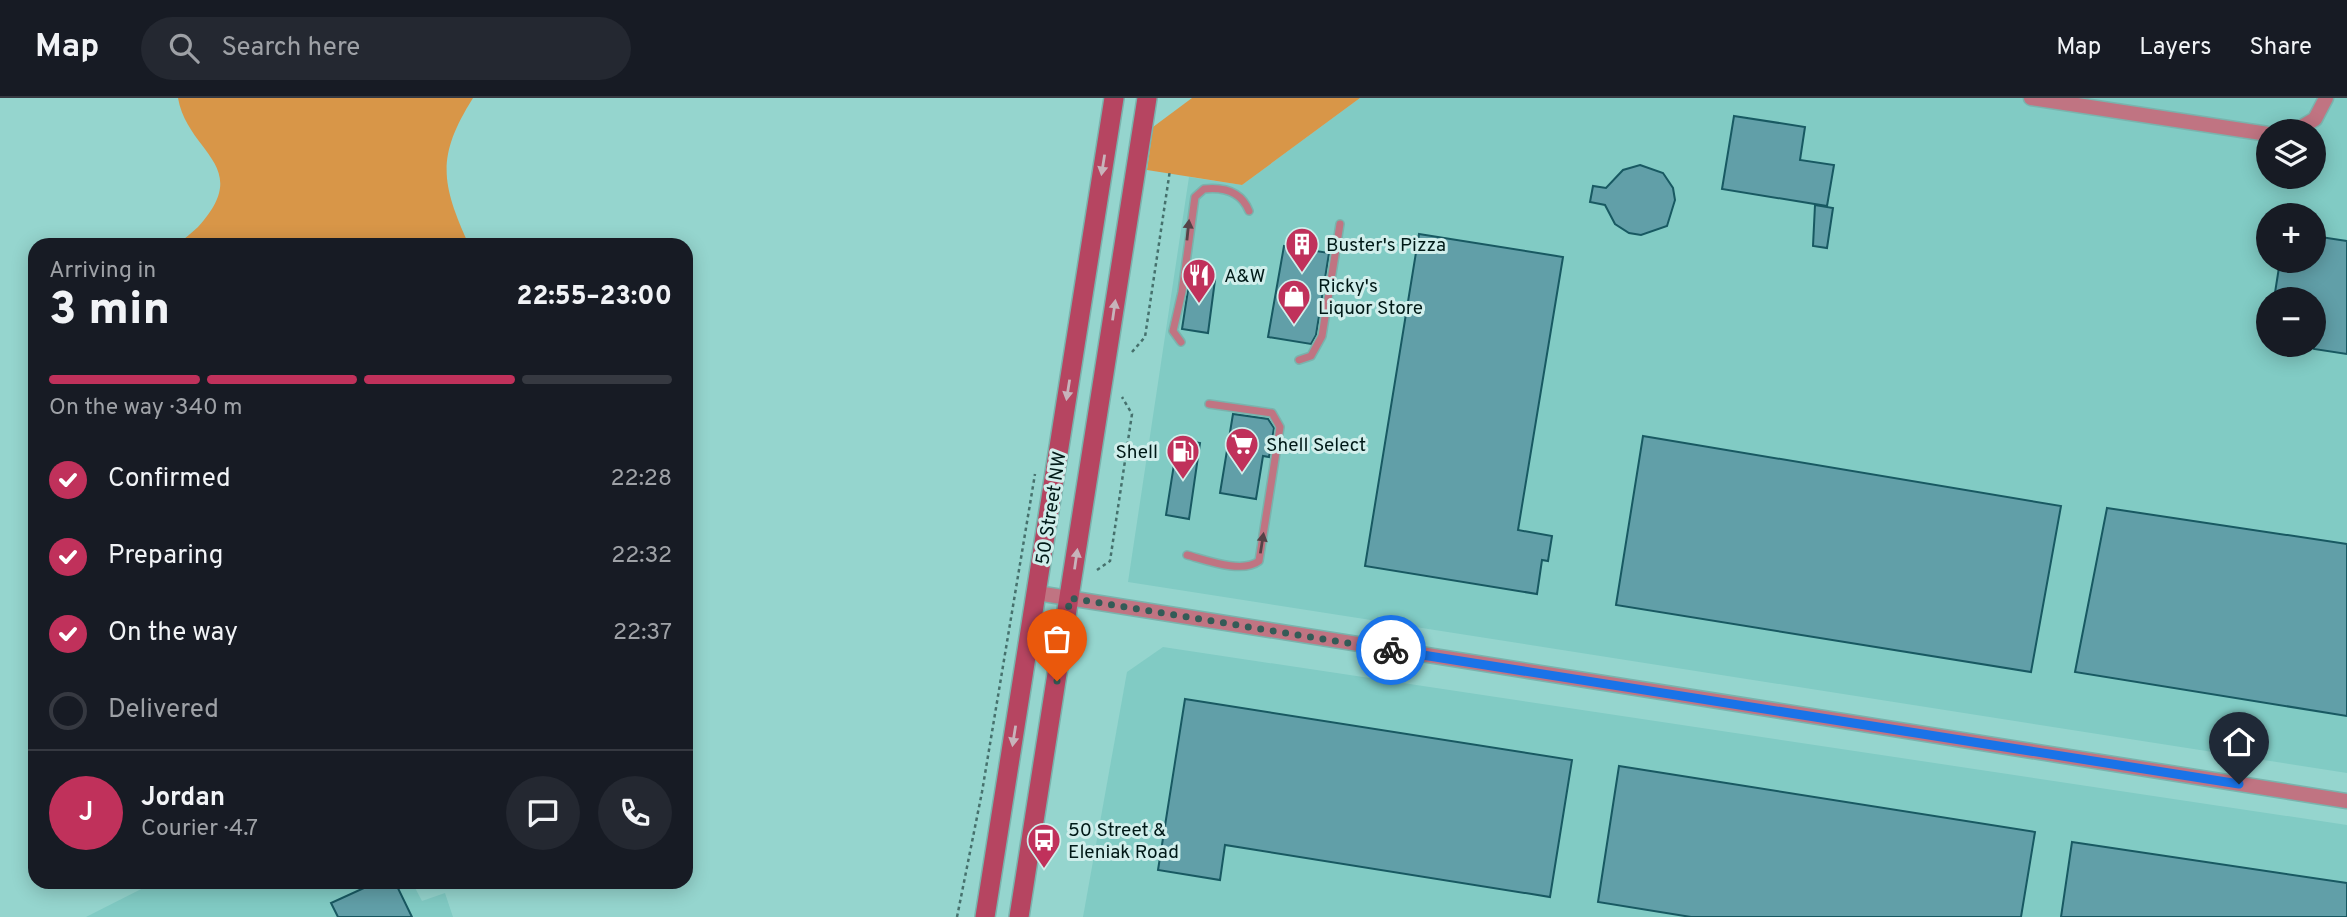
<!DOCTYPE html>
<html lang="en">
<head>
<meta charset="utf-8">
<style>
	:root { --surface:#171b24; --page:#242831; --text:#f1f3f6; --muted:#9ea1a6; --line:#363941; --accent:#c0315b }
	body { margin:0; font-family:Overpass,sans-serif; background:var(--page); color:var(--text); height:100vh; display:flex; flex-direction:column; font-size:26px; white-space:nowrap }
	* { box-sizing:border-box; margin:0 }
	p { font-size:23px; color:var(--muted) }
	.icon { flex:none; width:38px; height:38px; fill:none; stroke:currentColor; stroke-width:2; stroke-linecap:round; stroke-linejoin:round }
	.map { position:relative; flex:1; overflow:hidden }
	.panel { position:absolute; left:28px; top:140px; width:665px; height:651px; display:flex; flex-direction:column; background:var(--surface); border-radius:21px; box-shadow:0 4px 18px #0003 }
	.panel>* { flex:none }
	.controls { position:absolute; left:2256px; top:21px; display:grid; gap:14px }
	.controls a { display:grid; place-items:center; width:70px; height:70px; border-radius:50%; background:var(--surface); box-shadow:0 4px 18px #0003; font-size:35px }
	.pin { position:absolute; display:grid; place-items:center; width:60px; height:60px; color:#fff; margin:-72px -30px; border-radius:50% 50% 50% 0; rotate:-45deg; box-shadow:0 0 7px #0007 }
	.pin .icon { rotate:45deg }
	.courier { position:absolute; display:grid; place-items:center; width:70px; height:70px; margin:-35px; border:5px solid #1a73e8; border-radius:50%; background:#fff; color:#222; box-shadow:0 2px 9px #0007 }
	.summary em { font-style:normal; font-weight:800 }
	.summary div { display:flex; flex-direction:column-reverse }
	.summary { display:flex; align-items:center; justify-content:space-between; height:119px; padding:0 21px }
	h1 { font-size:46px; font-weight:800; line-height:52px }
	.bar { display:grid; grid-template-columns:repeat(4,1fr); gap:10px 7px; align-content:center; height:84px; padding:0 21px }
	.bar i { height:9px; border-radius:5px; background:var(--line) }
	.bar .on { background:var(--accent) }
	.bar p { grid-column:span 4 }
	.line { display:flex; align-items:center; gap:18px; padding:0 21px; border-top:2px solid var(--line) }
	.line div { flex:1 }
	.round { display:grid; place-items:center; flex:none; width:74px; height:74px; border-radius:37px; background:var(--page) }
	ol { padding:0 21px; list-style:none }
	li { display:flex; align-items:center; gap:21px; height:77px }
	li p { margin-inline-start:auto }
	li .icon { padding:7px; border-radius:50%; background:var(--accent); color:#fff; stroke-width:4 }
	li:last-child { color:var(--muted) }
	li i { width:38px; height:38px; border:4px solid var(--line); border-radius:50% }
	header { display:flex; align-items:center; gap:42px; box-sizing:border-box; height:98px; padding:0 35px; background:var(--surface); border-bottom:2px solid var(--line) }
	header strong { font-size:33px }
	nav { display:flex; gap:38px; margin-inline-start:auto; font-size:24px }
	.search { width:490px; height:63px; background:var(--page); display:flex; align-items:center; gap:18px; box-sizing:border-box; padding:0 24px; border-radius:38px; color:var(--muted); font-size:26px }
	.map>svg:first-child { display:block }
	.built { fill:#81cbc4; fill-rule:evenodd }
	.green { fill:#d89648 }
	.building { fill:#619fa8; stroke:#185962; stroke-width:2 }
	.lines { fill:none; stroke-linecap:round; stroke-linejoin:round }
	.lane-casing { stroke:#7ab3ad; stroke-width:10 }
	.street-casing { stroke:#7ab3ad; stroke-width:17 }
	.secondary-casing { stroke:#7ab3ad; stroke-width:22 }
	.path { stroke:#46716d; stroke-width:2.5; stroke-dasharray:3.5 3.5; stroke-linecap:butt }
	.lane { stroke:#c07482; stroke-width:7 }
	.street { stroke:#c07482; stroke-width:14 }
	.secondary { stroke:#b64561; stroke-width:19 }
	.oneway { fill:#c7b3bb }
	.oneway2 { fill:#564247 }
	.done { stroke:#345b57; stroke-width:7; stroke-dasharray:0 12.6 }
	.route { stroke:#1a73e8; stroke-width:9 }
	.labels { text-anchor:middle; stroke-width:6; stroke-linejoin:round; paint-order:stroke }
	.poi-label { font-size:19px; fill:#001917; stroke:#d0eeeb; text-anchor:start }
	.street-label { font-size:19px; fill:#001917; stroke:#d0eeeb }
</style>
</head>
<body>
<header>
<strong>Map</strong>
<div class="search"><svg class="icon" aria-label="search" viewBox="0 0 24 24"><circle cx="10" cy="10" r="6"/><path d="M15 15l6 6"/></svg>Search here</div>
<nav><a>Map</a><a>Layers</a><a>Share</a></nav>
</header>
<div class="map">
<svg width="2347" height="819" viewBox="0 0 2347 819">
	<rect width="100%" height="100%" fill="#95d5ce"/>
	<!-- built -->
	<g class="built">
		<path d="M1360 0H2347V675L1128 484 1189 79 1242 87ZM2268 33H2314V79H2268ZM2268 117H2314V163H2268ZM2268 201H2314V247H2268Z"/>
		<polygon points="1163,549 2347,727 2347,819 1083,819 1127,574"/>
		<polygon points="155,784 412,784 422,803 445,795 453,819 86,819"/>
	</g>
	<!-- green -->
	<g class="green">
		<path d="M178 0H473C436 59 441 85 469 147H178C184 140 192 135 198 129 254 67 188 56 178 0Z"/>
		<polygon points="1192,0 1360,0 1242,87 1147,72 1153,29"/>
	</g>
	<!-- building -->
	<g class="building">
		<polygon points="1734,18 1805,29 1800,62 1834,67 1827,108 1722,91"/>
		<polygon points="1640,67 1663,75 1673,90 1675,102 1667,128 1641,137 1629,135 1615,126 1605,107 1590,104 1593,88 1606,90 1623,72"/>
		<polygon points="1815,107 1833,110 1827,150 1813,148"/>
		<polygon points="1419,136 1563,159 1518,432 1552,438 1548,463 1542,462 1537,496 1365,468"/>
		<polygon points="2314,138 2347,143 2347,256 2314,251 2314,201 2274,201 2280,163 2314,163"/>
		<polygon points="1284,148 1329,155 1316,237 1311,246 1268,239"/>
		<polygon points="1190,179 1215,182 1208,235 1182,231"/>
		<polygon points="1233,316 1268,321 1274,330 1269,359 1263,358 1256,401 1220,395"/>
		<polygon points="1643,338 2061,408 2031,574 1616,507"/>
		<polygon points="1178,341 1200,345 1189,421 1166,417"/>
		<polygon points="2107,410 2347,446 2347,618 2075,574"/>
		<polygon points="1185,601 1572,662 1550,799 1225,747 1220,782 1158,772"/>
		<polygon points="1619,668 2035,734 2021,819 1691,819 1598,804"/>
		<polygon points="2072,744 2347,785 2347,819 2061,819"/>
		<polygon points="377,784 395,784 412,819 338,819 331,805"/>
	</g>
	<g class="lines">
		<defs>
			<g id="lane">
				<path d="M1181 244 1173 233 1182 194 1195 99 1204 91C1223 89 1241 93 1249 113"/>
				<polyline points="1299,262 1311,258 1322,238 1340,126"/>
				<path d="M1187 457C1206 462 1242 476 1259 463L1280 329 1272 315 1209 306"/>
			</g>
			<g id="street">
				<polyline points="2031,0 2268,36"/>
				<polyline points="2295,33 2315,21 2326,0"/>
				<polyline points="1037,495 2347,703"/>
			</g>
			<g id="secondary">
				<polyline points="985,819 1114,0"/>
				<polyline points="1019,819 1147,0"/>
			</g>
		</defs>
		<!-- lane casing -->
		<use href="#lane" class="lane-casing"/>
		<!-- street casing -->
		<use href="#street" class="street-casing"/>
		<!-- secondary casing -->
		<use href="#secondary" class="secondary-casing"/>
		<!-- path -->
		<g class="path">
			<polyline points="1132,254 1145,239 1170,72"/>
			<polyline points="1097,472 1110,463 1132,316 1122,299"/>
			<polyline points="957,819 982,694 1035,376"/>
		</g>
		<!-- lane -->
		<use href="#lane" class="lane"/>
		<!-- street -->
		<use href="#street" class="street"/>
		<!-- secondary -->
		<use href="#secondary" class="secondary"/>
	</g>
	<!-- one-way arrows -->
	<defs><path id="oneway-solid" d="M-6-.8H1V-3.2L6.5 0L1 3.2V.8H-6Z" transform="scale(1.75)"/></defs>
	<g class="oneway">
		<use href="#oneway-solid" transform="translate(1103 67) rotate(99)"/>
		<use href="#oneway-solid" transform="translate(1114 212) rotate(-82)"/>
		<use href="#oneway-solid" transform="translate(1068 292) rotate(99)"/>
		<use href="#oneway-solid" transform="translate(1076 461) rotate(-82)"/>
		<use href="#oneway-solid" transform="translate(1014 638) rotate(99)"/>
	</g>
	<g class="oneway2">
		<use href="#oneway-solid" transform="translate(1188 132) rotate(-84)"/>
		<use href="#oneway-solid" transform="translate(1262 445) rotate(-81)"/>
	</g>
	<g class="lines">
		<!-- done -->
		<polyline class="done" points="1057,583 1070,500 1391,552"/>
		<!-- route -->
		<polyline class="route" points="1391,552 2239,686"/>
	</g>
	<!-- icons -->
	<defs>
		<symbol id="building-pin" viewBox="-11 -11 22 30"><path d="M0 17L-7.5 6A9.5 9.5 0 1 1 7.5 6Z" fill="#c0315b" stroke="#d0eeeb"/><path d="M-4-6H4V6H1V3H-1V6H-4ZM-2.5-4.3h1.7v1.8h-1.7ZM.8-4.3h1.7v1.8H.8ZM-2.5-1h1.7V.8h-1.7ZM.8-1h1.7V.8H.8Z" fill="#fff"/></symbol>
		<symbol id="restaurant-pin" viewBox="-11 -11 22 30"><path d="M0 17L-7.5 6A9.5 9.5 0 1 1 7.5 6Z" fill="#c0315b" stroke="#d0eeeb"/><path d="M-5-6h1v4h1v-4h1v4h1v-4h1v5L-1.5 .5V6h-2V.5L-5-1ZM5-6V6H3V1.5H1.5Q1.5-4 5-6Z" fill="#fff"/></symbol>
		<symbol id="shop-pin" viewBox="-11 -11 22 30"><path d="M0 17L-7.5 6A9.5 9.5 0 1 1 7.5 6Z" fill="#c0315b" stroke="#d0eeeb"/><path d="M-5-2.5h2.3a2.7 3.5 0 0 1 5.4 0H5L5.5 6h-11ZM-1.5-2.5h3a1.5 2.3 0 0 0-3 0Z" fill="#fff"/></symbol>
		<symbol id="supermarket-pin" viewBox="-11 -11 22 30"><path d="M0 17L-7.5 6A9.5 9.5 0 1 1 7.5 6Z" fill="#c0315b" stroke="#d0eeeb"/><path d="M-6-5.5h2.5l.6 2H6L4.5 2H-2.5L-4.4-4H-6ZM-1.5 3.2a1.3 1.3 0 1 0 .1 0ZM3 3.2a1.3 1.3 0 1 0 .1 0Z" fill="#fff"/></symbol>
		<symbol id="fuel-pin" viewBox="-11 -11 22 30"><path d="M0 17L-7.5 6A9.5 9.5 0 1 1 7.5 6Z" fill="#c0315b" stroke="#d0eeeb"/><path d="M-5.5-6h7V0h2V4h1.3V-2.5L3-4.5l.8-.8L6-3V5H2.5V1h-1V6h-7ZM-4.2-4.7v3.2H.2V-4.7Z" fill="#fff"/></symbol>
		<symbol id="bus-pin" viewBox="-11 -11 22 30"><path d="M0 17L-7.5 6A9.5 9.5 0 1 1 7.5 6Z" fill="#c0315b" stroke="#d0eeeb"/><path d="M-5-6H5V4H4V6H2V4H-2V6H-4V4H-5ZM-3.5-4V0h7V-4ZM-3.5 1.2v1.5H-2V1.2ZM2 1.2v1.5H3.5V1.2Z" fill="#fff"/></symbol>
	</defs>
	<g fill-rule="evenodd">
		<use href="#building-pin" x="1283" y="127" width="38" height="52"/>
		<use href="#restaurant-pin" x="1180" y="158" width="38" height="52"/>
		<use href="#shop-pin" x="1275" y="179" width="38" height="52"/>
		<use href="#supermarket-pin" x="1223" y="327" width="38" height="52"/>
		<use href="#fuel-pin" x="1164" y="334" width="38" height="52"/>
		<use href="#bus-pin" x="1025" y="723" width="38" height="52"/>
	</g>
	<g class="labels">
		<!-- poi labels -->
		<g class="poi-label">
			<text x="1326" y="153">Buster's Pizza</text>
			<text x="1224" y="184">A&amp;W</text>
			<text x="1318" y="194">Ricky's<tspan x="1318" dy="22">Liquor Store</tspan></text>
			<text x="1266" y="353">Shell Select</text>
			<text x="1158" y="360" text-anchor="end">Shell</text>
			<text x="1068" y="738">50 Street &amp;<tspan x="1068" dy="22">Eleniak Road</tspan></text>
		</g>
		<!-- street labels -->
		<g class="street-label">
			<text transform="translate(1050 410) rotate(-81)" y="7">50 Street NW</text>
		</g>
	</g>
</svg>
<div class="controls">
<a><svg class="icon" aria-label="layers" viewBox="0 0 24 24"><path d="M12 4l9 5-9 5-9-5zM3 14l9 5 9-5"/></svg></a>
<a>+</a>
<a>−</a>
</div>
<div class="pin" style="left:1057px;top:583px;background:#ea580c"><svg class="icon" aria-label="bag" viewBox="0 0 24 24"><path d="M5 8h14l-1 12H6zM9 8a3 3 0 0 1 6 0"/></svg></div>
<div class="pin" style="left:2239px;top:686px;background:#1f2937"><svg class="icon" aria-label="home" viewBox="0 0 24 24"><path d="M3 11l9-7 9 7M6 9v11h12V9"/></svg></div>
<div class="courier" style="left:1391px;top:552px"><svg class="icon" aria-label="bike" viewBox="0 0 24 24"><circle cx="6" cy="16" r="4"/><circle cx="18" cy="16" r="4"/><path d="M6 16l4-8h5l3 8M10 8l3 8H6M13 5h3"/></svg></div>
<section class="panel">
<div class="summary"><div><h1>3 min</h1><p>Arriving in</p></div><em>22:55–23:00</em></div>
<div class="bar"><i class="on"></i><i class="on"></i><i class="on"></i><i></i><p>On the way · 340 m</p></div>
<ol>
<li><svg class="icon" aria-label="check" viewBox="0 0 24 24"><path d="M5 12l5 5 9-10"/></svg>Confirmed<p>22:28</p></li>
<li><svg class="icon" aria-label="check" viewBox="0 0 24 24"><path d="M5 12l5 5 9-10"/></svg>Preparing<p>22:32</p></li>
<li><svg class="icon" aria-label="check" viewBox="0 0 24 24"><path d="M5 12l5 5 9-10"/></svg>On the way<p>22:37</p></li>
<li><i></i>Delivered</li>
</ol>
<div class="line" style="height:126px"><b class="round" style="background:var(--accent);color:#fff">J</b><div><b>Jordan</b><p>Courier · 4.7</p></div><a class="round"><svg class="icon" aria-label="chat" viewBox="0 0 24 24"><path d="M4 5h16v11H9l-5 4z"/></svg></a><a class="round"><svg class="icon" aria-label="phone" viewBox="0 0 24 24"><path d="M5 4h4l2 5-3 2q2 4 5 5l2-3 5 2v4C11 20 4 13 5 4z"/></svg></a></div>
</section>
</div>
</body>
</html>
